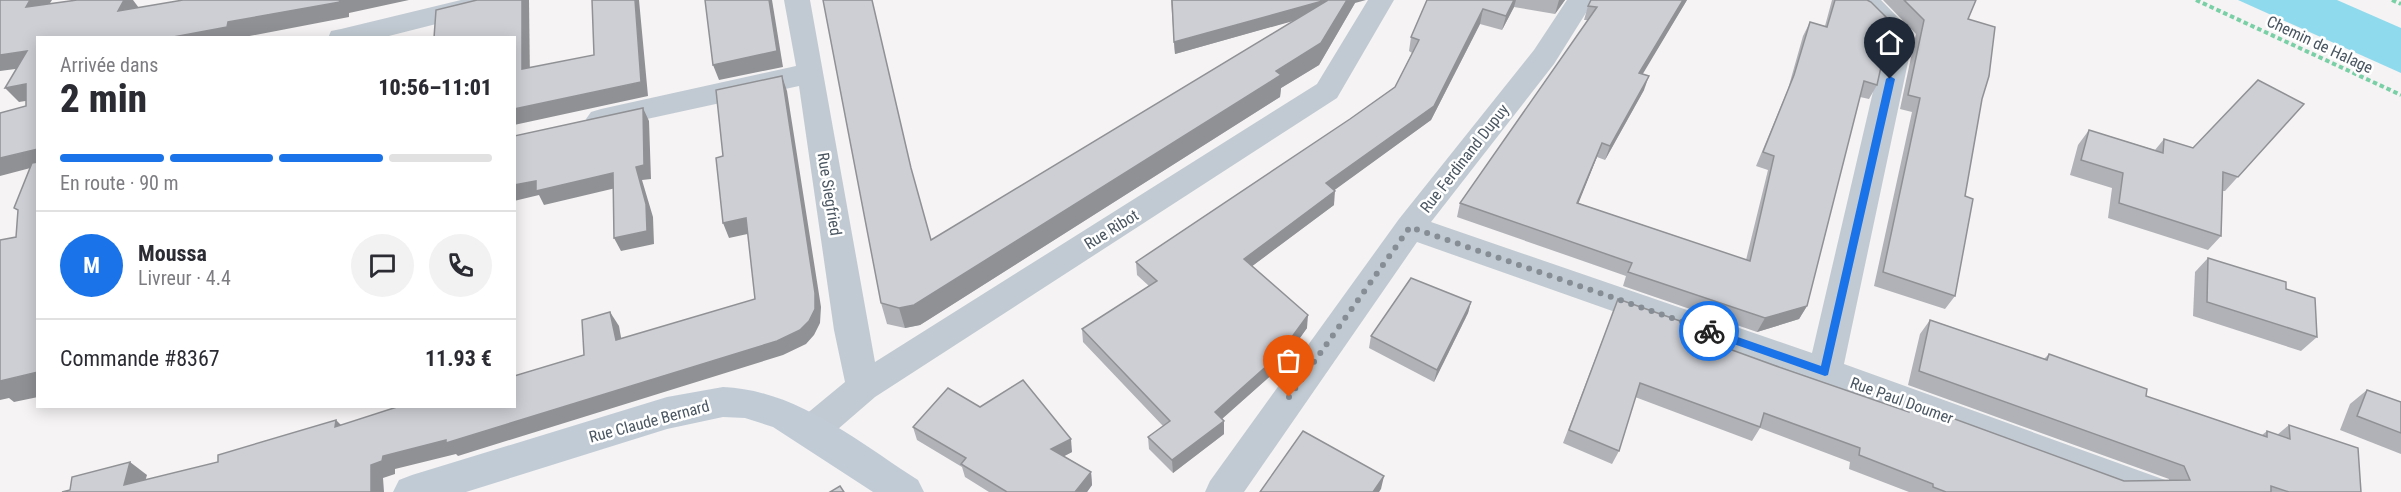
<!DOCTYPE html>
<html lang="fr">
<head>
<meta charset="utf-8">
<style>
	:root { --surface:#fff; --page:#f2f2f3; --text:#2b2b33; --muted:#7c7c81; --line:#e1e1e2; --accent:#1a73e8 }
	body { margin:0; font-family:"Roboto Condensed",sans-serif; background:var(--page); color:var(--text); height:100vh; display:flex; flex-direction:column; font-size:22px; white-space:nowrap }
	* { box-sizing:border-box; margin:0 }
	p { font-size:20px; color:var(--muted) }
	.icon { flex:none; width:33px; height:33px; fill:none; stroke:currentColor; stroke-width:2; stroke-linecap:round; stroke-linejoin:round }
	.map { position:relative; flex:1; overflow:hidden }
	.side { position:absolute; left:36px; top:36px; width:480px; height:372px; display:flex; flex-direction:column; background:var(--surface); border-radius:0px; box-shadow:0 3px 15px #0003 }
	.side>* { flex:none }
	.pin { position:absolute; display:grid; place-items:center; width:51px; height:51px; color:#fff; margin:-62px -26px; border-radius:50% 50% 50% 0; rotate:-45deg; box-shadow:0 0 6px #0007 }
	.pin .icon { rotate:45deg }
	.courier { position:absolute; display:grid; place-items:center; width:60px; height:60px; margin:-30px; border:4px solid #1a73e8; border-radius:50%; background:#fff; color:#222; box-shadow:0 2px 8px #0007 }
	.summary em { font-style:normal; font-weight:800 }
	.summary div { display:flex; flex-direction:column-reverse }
	.summary { display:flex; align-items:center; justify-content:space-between; height:102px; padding:0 24px }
	h1 { font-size:39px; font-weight:800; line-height:45px }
	.bar { display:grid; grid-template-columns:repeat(4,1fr); gap:9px 6px; align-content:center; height:72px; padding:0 24px }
	.bar i { height:8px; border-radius:4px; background:var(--line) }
	.bar .active { background:var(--accent) }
	.bar p { grid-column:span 4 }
	.line { display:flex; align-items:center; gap:15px; padding:0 24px; border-top:2px solid var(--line) }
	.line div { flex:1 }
	.round { display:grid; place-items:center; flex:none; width:63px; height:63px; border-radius:32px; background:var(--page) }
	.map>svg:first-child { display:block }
	.water { fill:#90daee }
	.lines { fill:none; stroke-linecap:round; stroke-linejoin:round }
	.path { stroke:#7ad0a6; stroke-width:4; stroke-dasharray:4.5 3; stroke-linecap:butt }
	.minor { fill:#c1cad2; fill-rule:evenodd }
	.secondary { fill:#c1cbd6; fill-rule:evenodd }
	.wall { fill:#b0b2b7 }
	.shaded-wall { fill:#909195 }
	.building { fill:#cdcfd5; stroke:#909195; stroke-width:1.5 }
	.route { fill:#1a73e8 }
	.done { stroke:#868d94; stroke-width:6; stroke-dasharray:0 10.8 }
	.labels { text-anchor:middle; stroke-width:5; stroke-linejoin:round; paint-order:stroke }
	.street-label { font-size:16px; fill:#4a5661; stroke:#fff }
</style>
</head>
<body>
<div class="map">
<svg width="2401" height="492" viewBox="0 0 2401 492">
	<rect width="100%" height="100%" fill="#f5f3f3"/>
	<!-- water -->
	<polygon class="water" points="2238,0 2337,0 2401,28 2401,73"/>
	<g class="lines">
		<!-- path -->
		<g class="path">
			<polyline points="2196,0 2401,95"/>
			<polyline points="2392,0 2401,4"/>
		</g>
		<!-- minor -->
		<g class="minor">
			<polygon points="461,0 511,0 507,6 381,38 328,38 331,31 341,29"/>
			<polygon points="784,0 810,0 875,362 1317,84 1368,0 1394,0 1337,98 875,397 823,442 811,446 799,442 793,431 799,420 845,382 834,330 799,86 601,129 591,126 586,119 591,112 601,109 796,66"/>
			<polygon points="1567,0 1594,0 1554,64 1431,222 1812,353 1886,36 1865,14 1847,6 1843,0 1881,0 1914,34 1844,364 2168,481 2173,492 2111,492 1813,382 1417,242 1244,492 1205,492 1210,481 1399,219 1534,50"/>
		</g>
		<!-- secondary -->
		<path class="secondary" d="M723 387C797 390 858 442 918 480L924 492H873L773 427 745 418 723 417 667 429 466 492H393L399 480 412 475 667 397Z"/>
	</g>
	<!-- wall -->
	<g class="wall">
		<polygon points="1171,0 1355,3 1319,65 1281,88 1280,97 920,325 905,328 887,324 881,303 913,177 931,240 1295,20 1175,54"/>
		<polygon points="1427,0 1565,0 1555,14 1514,7 1502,30 1480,24 1431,120 1334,190 1334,205 1252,266 1307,328 1277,370 1222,419 1224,434 1173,473 1149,449 1148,437 1163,426 1083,342 1082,329 1149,286 1137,275 1136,262 1350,119 1395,87 1412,53 1409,51 1411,37"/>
		<polygon points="1687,0 1642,74 1644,90 1605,160 1597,157 1578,203 1746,260 1768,170 1756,166 1788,89 1803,36 1810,22 1825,26 1832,0 1867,0 1877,85 1869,99 1860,97 1807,306 1799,319 1757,332 1623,286 1626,276 1457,217 1460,203 1588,20 1584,20 1588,6"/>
		<polygon points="1883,0 1976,0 1968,19 1982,99 1965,196 1955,296 1945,309 1874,286 1912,112 1900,109 1916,34"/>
		<polygon points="2304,104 2225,191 2222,191 2221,236 2208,250 2108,218 2112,188 2070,175 2078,145 2089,130 2155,150 2164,139 2193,148"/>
		<polygon points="2208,258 2286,289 2317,337 2301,351 2193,316 2195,272"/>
		<polygon points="1618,299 1710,342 1905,411 1911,403 2124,481 2169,480 2169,479 1908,385 1920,334 1930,320 2044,359 2049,354 2146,396 2262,435 2267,431 2277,435 2289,425 2361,492 1909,492 1849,469 1850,462 1760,428 1752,441 1635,397 1619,451 1612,464 1563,443"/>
		<polygon points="1471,302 1468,313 1434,382 1369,348 1371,336"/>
		<polygon points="2367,390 2401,402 2401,454 2340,430 2350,404"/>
		<polygon points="980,407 1072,452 1064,456 1091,472 1092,485 1087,492 989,492 965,477 962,467 917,440 913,427"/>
	</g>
	<!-- shaded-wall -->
	<g class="shaded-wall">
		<polygon points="30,0 52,0 39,21 26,7"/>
		<polygon points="124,0 133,0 139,8 118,11"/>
		<polygon points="339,0 409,0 349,13 349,17 239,38 168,38 228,22"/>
		<polygon points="522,0 529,0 530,83 522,69"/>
		<polygon points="635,0 639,0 648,96 514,125 514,109 641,82"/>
		<polygon points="769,0 772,0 783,67 719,80 713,65"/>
		<polygon points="1326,0 1366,0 1355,3 1319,65 1281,88 1280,97 928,320 920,325 905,328 899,308 1276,71 1343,7 1175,54 1174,42"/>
		<polygon points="1514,0 1516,0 1514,7 1502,30 1506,16"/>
		<polygon points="1559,0 1565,0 1555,14"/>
		<polygon points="1683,0 1687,0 1635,87 1639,73"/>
		<polygon points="1483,9 1480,24 1431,120 1325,197 1326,183"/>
		<polygon points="27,51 38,66 0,71 0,55"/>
		<polygon points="782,76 787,91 821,307 820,323 814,335 806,344 783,355 458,456 456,454 395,469 395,474 383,478 384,492 371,492 371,465 383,456 777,341"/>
		<polygon points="1649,76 1644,90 1605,160 1610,146"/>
		<polygon points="26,84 38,99 19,102 5,88"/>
		<polygon points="643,108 649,121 651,179 642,180 653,217 654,244 621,251 614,238 636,167"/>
		<polygon points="1602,143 1597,157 1573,217 1577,203"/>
		<polygon points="38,149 38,166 0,176 0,158"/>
		<polygon points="613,173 620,187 544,205 539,195 514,201 514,185 536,181"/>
		<polygon points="1335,191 1334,205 1243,273 1244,259"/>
		<polygon points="746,218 752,233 729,238 723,223"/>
		<polygon points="1471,302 1468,313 1434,382 1437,370"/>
		<polygon points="1807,306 1799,319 1757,332 1765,318"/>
		<polygon points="610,312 619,326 624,354 616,340"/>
		<polygon points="1308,315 1307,328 1277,370 1215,425 1215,412"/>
		<polygon points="1714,333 1707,347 1699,338"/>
		<polygon points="38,372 38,397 14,402 9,398 0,400 0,381"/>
		<polygon points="336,420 349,433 335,427"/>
		<polygon points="1224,421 1224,434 1173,473 1172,460"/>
		<polygon points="1071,439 1072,452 1053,462 1051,449"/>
		<polygon points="130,462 147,475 142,492 124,485"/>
		<polygon points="1091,472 1092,485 1087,492 1075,492"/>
		<polygon points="1384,476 1381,489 1379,492 1373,492"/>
	</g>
	<!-- building -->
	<g class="building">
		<polygon points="0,0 30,0 26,7 77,0 124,0 118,11 183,0 339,0 340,2 228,22 227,27 168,38 38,38 38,149 0,158 0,113 26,106 26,84 5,88 27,51 0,55"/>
		<polygon points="477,0 522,0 522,69 594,55 592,0 635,0 641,82 514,109 514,38 434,38 436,10"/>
		<polygon points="705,0 769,0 777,51 713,65"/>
		<polygon points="823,0 872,0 911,168 931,240 1328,0 1347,0 1321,43 1276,71 1281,75 922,300 914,305 899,308 881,303"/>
		<polygon points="1172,0 1326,0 1174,42"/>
		<polygon points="1427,0 1514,0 1506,16 1483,9 1434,106 1326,183 1335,191 1244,259 1308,315 1278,356 1215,412 1224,421 1172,460 1148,437 1170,421 1082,329 1157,281 1136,262 1350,119 1395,87 1419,40 1411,37"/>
		<polygon points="1591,0 1683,0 1639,73 1649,76 1610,146 1602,143 1577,203 1750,261 1774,156 1763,152 1794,75 1810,22 1827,27 1835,0 1867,0 1871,2 1891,22 1877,85 1864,81 1807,306 1765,318 1628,272 1632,263 1460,203 1597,7 1588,6"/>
		<polygon points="1904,0 1976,0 1968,19 1995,27 1989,76 1982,99 1965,196 1973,199 1955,296 1883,272 1920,98 1908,95 1924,20"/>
		<polygon points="782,76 815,293 815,309 809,321 800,330 777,341 446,443 446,440 383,456 382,461 371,465 371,492 62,492 70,490 72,477 130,462 124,485 218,462 218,455 336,420 335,427 400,406 514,406 514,376 584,355 582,320 610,312 616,340 755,299 746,218 723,223 716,158 723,156 716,90"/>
		<polygon points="2258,80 2304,104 2238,177 2223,172 2221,236 2119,203 2123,173 2081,160 2089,130 2163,153 2164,139 2193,148"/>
		<polygon points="643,108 644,165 636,167 646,204 647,231 614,238 613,173 536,191 536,181 514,185 514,136"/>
		<polygon points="38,162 38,372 0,381 0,240 16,237 18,210 14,208 32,163"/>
		<polygon points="2208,258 2286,282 2286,289 2315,298 2317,337 2207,302"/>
		<polygon points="1411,278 1471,302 1437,370 1371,336"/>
		<polygon points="1618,299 1714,333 1699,338 1776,366 1909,412 1911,403 2124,481 2190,480 2184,466 1919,371 1930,320 2047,360 2049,354 2147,389 2146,396 2267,437 2267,431 2290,439 2289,425 2358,448 2361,492 2289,492 2271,486 2271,492 1946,492 1933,487 1933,484 1859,455 1860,448 1764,413 1760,427 1640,383 1619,451 1569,430"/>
		<polygon points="1023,380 1071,439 1051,449 1091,472 1075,492 1007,492 961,464 966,458 913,427 948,388 980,407"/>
		<polygon points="2367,390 2401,402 2401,433 2357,416"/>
		<polygon points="1303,431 1384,476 1373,492 1260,492"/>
		<polygon points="840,486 844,492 830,492"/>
	</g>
	<!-- route -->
	<polygon class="route" points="1890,76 1895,79 1828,375 1825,376 1705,334 1703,331 1709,327 1821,366 1886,79"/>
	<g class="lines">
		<!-- done -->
		<polyline class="done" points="1289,397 1410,227 1709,331"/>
	</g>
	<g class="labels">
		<!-- street labels -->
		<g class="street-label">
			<text transform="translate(2320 44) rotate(25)" y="6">Chemin de Halage</text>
			<text transform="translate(1464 158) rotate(-52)" y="6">Rue Ferdinand Dupuy</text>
			<text transform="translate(830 194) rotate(81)" y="6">Rue Siegfried</text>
			<text transform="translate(1111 229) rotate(-32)" y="6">Rue Ribot</text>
			<text transform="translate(1902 400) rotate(20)" y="6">Rue Paul Doumer</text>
			<text transform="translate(649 421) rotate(-15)" y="6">Rue Claude Bernard</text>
		</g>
	</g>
</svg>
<div class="pin" style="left:1289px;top:397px;background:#ea580c"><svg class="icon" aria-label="bag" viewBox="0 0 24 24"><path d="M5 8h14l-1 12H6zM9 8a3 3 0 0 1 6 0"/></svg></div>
<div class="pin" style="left:1890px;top:79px;background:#1f2937"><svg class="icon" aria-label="home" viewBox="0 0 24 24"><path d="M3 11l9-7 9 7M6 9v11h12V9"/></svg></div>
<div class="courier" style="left:1709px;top:331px"><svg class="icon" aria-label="bike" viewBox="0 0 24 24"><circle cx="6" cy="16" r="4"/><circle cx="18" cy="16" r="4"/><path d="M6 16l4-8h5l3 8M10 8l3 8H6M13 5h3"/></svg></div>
<section class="side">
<div class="summary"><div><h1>2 min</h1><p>Arrivée dans</p></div><em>10:56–11:01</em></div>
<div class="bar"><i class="active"></i><i class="active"></i><i class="active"></i><i></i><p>En route · 90 m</p></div>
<div class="line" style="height:108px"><b class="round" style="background:var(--accent);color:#fff">M</b><div><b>Moussa</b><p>Livreur · 4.4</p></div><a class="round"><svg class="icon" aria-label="chat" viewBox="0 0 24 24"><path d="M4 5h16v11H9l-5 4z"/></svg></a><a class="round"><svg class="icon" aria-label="phone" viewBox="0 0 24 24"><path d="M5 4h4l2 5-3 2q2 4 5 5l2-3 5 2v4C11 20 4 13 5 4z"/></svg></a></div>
<div class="line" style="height:78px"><div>Commande #8367</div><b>11.93 €</b></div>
</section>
</div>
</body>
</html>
